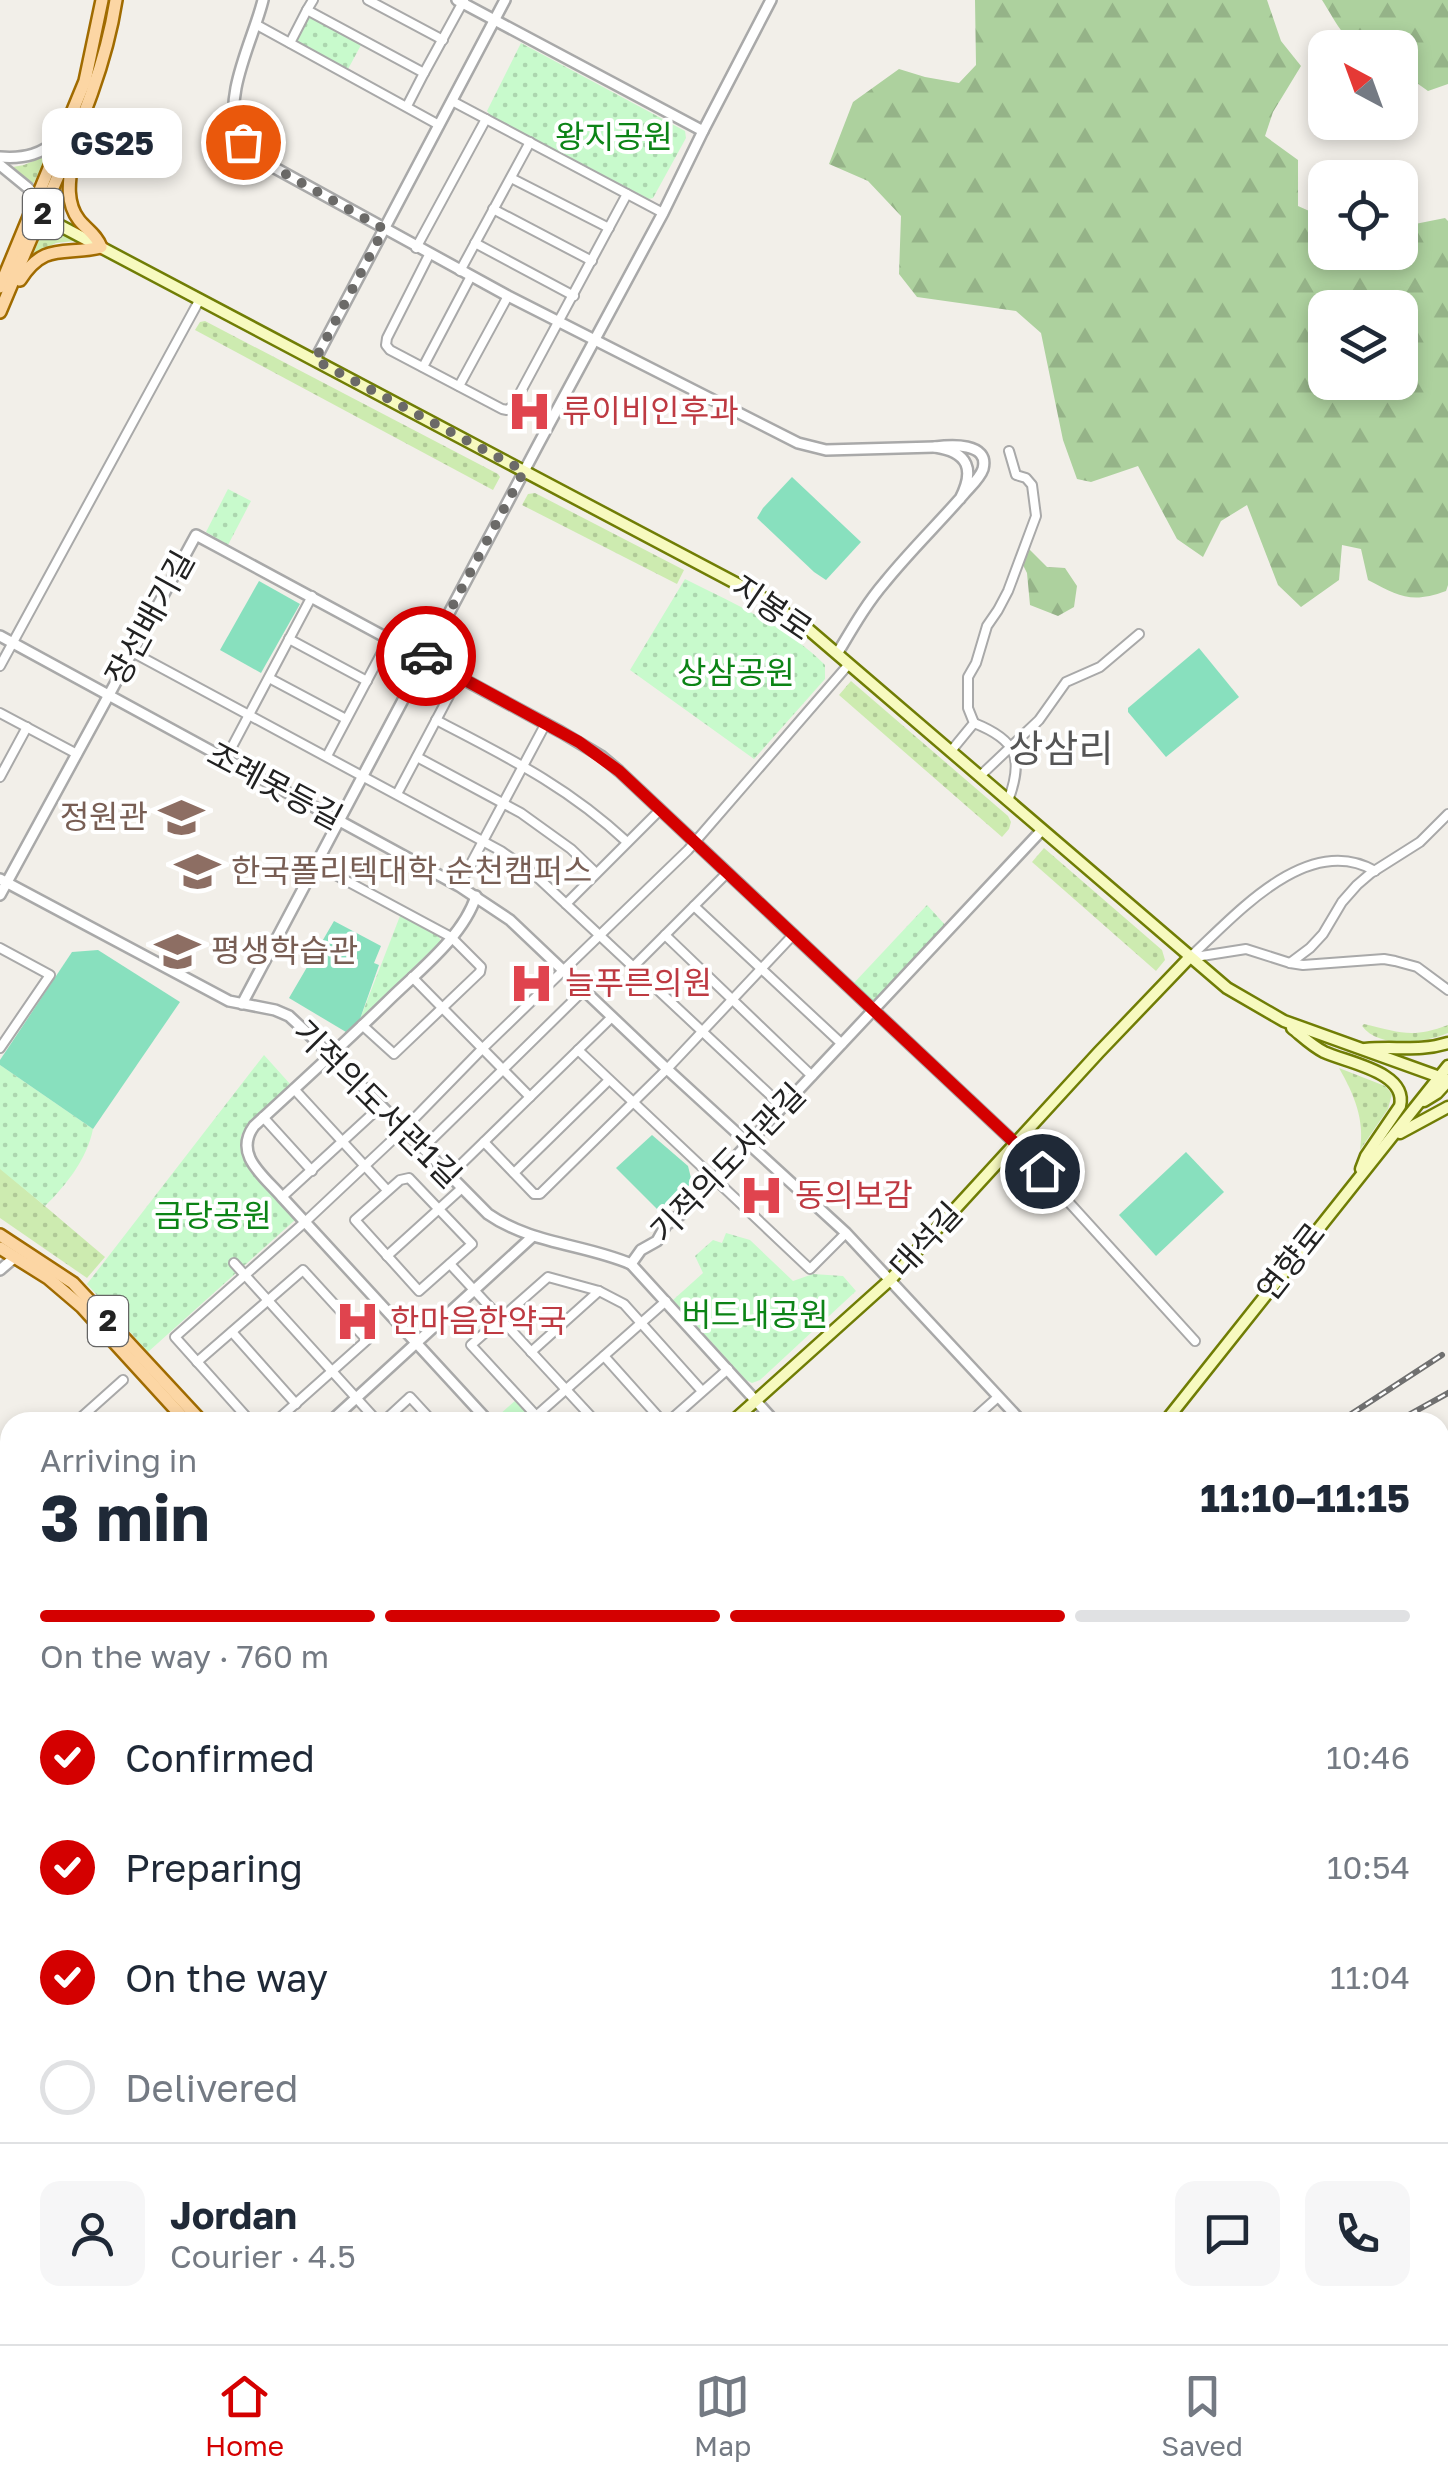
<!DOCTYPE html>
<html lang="en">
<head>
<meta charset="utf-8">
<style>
	:root { --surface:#fff; --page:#f6f6f7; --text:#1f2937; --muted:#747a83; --line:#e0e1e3; --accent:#d40000 }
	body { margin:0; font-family:"Golos Text","Noto Sans KR",sans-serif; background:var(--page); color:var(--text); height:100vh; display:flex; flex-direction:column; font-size:38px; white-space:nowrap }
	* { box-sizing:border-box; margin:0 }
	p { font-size:32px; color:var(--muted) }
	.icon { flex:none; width:55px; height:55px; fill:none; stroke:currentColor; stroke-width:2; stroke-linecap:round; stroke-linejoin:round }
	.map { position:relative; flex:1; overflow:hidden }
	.panel { position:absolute; left:0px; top:1412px; width:1450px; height:932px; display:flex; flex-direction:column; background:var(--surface); border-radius:30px 30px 0 0; box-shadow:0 5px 15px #0003 }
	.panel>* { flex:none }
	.needle { width:65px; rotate:319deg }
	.fabs { position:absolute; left:1308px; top:30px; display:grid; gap:20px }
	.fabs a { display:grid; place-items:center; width:110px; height:110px; border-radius:20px; background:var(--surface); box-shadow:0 5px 15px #0003; font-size:50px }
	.pin { position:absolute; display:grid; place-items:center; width:85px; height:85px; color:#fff; margin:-42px; border:5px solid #fff; border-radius:50%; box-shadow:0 2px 10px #0007 }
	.courier { position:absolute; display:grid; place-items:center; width:100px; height:100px; margin:-50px; border:8px solid #d40000; border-radius:50%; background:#fff; color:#222; box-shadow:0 2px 12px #0007 }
	.bubble { position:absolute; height:70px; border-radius:20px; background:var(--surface); box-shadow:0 5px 15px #0003; font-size:32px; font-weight:700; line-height:70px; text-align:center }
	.summary em { font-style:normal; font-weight:700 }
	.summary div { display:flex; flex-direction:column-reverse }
	.summary { display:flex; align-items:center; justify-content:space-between; height:170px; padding:0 40px }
	h1 { font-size:65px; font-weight:700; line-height:75px }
	.bar { display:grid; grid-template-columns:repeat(4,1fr); gap:15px 10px; align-content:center; height:120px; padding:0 40px }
	.bar i { height:12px; border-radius:8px; background:var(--line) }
	.bar .current { background:var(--accent) }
	.bar p { grid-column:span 4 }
	.line { display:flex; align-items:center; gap:25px; padding:0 40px; border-top:2px solid var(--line) }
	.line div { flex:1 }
	.round { display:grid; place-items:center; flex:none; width:105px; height:105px; border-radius:20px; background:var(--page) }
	ol { padding:0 40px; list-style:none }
	li { display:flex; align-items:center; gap:30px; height:110px }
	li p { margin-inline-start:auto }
	li .icon { padding:10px; border-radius:50%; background:var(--accent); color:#fff; stroke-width:4 }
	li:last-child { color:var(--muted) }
	li i { width:55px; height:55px; border:5px solid var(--line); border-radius:50% }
	.tabs { display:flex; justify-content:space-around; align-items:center; height:140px; border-top:2px solid var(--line); background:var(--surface); font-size:28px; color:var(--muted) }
	.tabs a { display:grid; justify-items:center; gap:5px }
	.tabs .current { color:var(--accent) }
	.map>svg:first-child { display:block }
	.grass { fill:url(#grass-dots) }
	.forest { fill:url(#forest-firs); fill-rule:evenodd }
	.park { fill:url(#park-dots) }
	.pitch { fill:#88e0be }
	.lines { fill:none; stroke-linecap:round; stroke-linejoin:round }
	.minor-casing { stroke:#a9a9a9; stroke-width:12 }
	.tertiary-casing { stroke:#a9a9a9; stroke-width:14 }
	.secondary-casing { stroke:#707d05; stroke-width:15 }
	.primary-casing { stroke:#a06b00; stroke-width:16 }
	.minor { stroke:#fff; stroke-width:8 }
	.tertiary { stroke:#fff; stroke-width:9 }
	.secondary { stroke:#f7fabf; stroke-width:10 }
	.primary { stroke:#fcd6a4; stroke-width:11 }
	.rail-casing { stroke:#707070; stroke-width:6 }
	.rail { stroke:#fff; stroke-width:2.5; stroke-dasharray:8; stroke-linecap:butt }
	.done { stroke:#6b6a68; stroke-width:10; stroke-dasharray:0 18 }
	.route { stroke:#d40000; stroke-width:12 }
	.labels { text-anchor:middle; stroke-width:8; stroke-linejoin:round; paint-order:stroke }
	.shield { fill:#fff; stroke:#646464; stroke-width:2.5 }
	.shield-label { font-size:30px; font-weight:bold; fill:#222 }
	.park-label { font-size:32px; fill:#0c8416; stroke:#fff }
	.health-label { font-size:32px; fill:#be3a42; stroke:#fff; text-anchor:start }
	.street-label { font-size:32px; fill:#222; stroke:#fff }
	.education-label { font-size:32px; fill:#785e54; stroke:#fff; text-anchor:start }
	.quarter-label { font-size:38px; fill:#555; stroke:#fff }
</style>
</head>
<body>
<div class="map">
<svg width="1448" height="2344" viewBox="0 0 1448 2344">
	<defs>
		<pattern id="grass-dots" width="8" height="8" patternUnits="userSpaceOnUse" patternTransform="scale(2.5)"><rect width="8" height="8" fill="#cdebb0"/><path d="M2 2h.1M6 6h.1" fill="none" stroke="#b0c997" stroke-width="1.8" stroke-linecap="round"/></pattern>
		<pattern id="forest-firs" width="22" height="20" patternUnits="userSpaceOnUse" patternTransform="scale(2.5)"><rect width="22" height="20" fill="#add19e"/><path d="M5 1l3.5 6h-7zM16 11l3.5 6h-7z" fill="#95b388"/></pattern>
		<pattern id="park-dots" width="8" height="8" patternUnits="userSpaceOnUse" patternTransform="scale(2.5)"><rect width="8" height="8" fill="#c8facc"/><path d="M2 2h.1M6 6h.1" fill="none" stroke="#acd6af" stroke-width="1.8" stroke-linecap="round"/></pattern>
	</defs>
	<rect width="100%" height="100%" fill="#f2efe9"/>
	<!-- grass -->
	<g class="grass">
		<polygon points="49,154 33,184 13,167 24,165"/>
		<polygon points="46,222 51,229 74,241 56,243 33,255"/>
		<polygon points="205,321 498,474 500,477 493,490 195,330 200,322"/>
		<polygon points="535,493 684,570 677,584 522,505 528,494"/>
		<polygon points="851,681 1008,816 1011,822 1009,829 1002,837 839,695"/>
		<polygon points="1044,848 1162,950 1165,960 1156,971 1032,862"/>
		<path d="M1364 1024C1400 1032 1411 1039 1448 1025V1033C1425 1043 1379 1049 1362 1026Z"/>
		<path d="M1339 1068 1385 1086 1392 1094 1388 1109 1360 1150C1365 1120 1354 1094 1339 1068Z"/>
		<polygon points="0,1168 105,1257 87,1278 0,1218"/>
	</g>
	<!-- forest -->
	<g class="forest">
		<path d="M975 0H1267L1281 41 1301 66 1273 112 1265 136 1298 160V206L1325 218V252H1400V227L1445 218 1448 221V585L1446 591C1411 604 1399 596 1368 580L1361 549 1342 545 1339 580 1301 607 1278 585 1247 505 1221 521 1203 557 1177 539 1138 466 1091 482 1077 479 1063 440 1041 333 1016 311 917 297 899 274 901 216 868 181 829 164 853 102 899 69 925 77 959 83 976 65ZM1325 308H1400V382H1325Z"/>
		<path d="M1322 0H1448V84L1428 91 1400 71V48C1346 48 1350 45 1322 0Z"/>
		<polygon points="1028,548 1047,567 1065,568 1077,586 1074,607 1058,616 1030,605 1027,573 1020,559"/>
		<polygon points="1448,1879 1448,2008 1440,1990 1440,1888"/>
	</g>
	<!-- park -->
	<g class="park">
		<polygon points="310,16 361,45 347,71 295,43"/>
		<polygon points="521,43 685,131 686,138 653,198 649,199 491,116 487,111"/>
		<polygon points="228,489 251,501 228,545 206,532"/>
		<path d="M685 579C733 603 787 627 825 665V679L754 759 630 670Z"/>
		<polygon points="927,905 947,927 876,1001 869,999 853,984"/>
		<polygon points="400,916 438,935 441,941 360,1019"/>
		<polygon points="264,1055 291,1085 241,1135 243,1159 295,1220 148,1352 87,1284"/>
		<path d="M0 1065 93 1129C87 1159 66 1185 45 1206L0 1169Z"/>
		<polygon points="726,1233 750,1240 793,1281 813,1274 843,1276 856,1291 760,1380 752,1383 746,1380 673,1300 703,1273 695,1256 713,1240 722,1243"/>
		<polygon points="516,1400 536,1422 505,1422 499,1415"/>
	</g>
	<!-- pitch -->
	<g class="pitch">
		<polygon points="792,477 861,542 826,580 814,572 757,518 763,508"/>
		<polygon points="259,581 300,604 261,673 220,650"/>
		<polygon points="1199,648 1239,697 1166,757 1128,712 1128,708"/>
		<polygon points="334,921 381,946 374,963 379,965 360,1019 346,1032 289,998"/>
		<polygon points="98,950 180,1002 93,1129 0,1065 0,1060 72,952"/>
		<polygon points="652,1135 688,1166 692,1182 662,1214 616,1168"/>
		<polygon points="1186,1152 1224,1192 1156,1256 1119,1215"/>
		<polygon points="360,2335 869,2335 877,2344 358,2344"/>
	</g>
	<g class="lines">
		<defs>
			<g id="minor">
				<polyline points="313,0 307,10 424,73 464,0"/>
				<polyline points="368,0 443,40"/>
				<polyline points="257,25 439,125"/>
				<polyline points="290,43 307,10"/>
				<polyline points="452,101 663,213"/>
				<polyline points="407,106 424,73"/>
				<polyline points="511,178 609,228"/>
				<polyline points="493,209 592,261"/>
				<polyline points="475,243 574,296"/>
				<polyline points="416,248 486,119"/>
				<polyline points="429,255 387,338 386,345 390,350 502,409 507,410 513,406 627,194"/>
				<polyline points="460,271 530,142"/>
				<polyline points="423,367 471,276"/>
				<polyline points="459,386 508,296"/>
				<polyline points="289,639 367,681"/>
				<polyline points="132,652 501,851 534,874 783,1107"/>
				<polyline points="0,666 200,299"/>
				<polyline points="269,678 346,719"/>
				<polyline points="0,713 77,754"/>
				<path d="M436 720C509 758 567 786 627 842"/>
				<path d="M974 723C1017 740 1024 758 1008 801"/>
				<polyline points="951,751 974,723 968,708 968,677 976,663 987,626 998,610 1008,591 1036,516 1032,485 1026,478 1016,475 1009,451"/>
				<polyline points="327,756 389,639"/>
				<polyline points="417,757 521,813 571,849 596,873"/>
				<polyline points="225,760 312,596"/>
				<polyline points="980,776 1039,720 1066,682 1100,667 1139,634"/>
				<polyline points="0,777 27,727"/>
				<polyline points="397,794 459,677"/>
				<polyline points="317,865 451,937 481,967 480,972 394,1054 362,1025"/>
				<polyline points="459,886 546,723"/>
				<polyline points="566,904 660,810"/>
				<polyline points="694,906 842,1044"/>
				<polyline points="665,935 812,1076"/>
				<polyline points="0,948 50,975 0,1048"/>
				<polyline points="1189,958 1246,949 1290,963 1303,965 1384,959 1395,961 1417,967 1448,990"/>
				<path d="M1189 958C1234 917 1307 831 1375 871"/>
				<polyline points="1290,963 1310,948 1323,934 1342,902 1357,885 1371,873 1420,842 1448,814"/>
				<polyline points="633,967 727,873"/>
				<polyline points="412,977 530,1097"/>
				<polyline points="578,1050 810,1269 846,1233"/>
				<polyline points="294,1089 387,1190"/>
				<polyline points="263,1117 312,1171"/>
				<polyline points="484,1142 534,1194 540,1194 667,1069 794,934"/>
				<polyline points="1015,1143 1195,1341"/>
				<polyline points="423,1148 584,990"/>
				<polyline points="514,1173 609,1080"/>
				<polyline points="449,1176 612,1017"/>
				<polygon points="409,1178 472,1244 419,1291 355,1220 400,1180"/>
				<polyline points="282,1197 381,1106"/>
				<polyline points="387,1256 462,1188"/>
				<polyline points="234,1263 378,1422"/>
				<polyline points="450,1264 596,1422"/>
				<polyline points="232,1332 296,1404"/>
				<polyline points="531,1352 599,1291"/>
				<polyline points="604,1356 663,1422"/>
				<polyline points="197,1362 303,1270 367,1340 275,1422"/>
				<polyline points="536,1416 666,1301"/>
				<polyline points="76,1422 123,1380"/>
				<polyline points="251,1422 175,1337 305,1222 404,1129 483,1048 688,850 849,664"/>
				<polyline points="383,1422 410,1397 433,1422"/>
				<polyline points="542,1422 471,1345 548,1277 599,1291 624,1304 702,1391"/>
				<polyline points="668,1422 728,1369"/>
				<polyline points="970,1422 998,1397"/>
				<polyline points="0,1491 10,1482"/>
				<polyline points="0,1976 10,1987"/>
				<polyline points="0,2043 10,2053"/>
				<polyline points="0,2086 10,2077"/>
				<polyline points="1440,2129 1448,2127"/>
				<polyline points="0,2141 10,2132"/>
				<polyline points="0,2273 10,2264"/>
				<polyline points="0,2300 10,2321"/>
				<polyline points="448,2335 456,2344"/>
				<polyline points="791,2335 799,2344"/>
				<polyline points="1099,2335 1111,2344"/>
				<polyline points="174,2339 190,2338 196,2344"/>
				<polyline points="19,2344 38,2335"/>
				<polyline points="203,2344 207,2335"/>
				<polyline points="293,2344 303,2335"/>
				<polyline points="367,2344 371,2335"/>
				<polyline points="585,2344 596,2335"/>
				<polyline points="827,2344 837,2335"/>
				<polyline points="1155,2344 1177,2335"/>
			</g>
			<g id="tertiary">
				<path d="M263 0C254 38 221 98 239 136 246 150 261 159 273 167L508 296 798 443 826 450 935 447"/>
				<polyline points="457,0 703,131"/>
				<path d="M0 157C26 159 41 154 61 138"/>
				<polyline points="0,165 27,187 41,201"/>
				<polyline points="315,360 505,0"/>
				<polyline points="0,636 459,886 510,920 667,1069 846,1233 1022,1422"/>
				<path d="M837 654C852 629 866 604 885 582 910 551 938 524 964 494 970 487 980 478 983 469 990 442 950 445 935 447 969 452 975 470 960 499"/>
				<path d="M0 879 229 1001 275 1010 289 1016 331 1055 488 1214C531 1244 584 1244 631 1264L641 1250 657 1241 666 1225 680 1215 686 1203 699 1196 1042 830"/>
				<polyline points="0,895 196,535 561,732 601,756 619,771 1015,1143"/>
				<path d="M476 896C464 935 421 969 392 997 347 1041 301 1083 254 1126 233 1155 264 1176 282 1197L489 1422"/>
				<polyline points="242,1004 538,445 663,213 703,131 771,0"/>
				<polyline points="631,1264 775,1422"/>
				<polyline points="0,1270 14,1258"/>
				<polyline points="330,1422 532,1237"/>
				<polyline points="0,1569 10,1580"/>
				<polyline points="1440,1609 1448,1606"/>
				<polyline points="0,1721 10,1712"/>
				<polyline points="0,1892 10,1903"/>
				<polyline points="0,2205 10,2197"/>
			</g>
			<g id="secondary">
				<polyline points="45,208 55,223 760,596 808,629 1227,988 1284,1021 1448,1080"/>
				<path d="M1292 1028C1302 1036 1312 1046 1324 1052 1348 1063 1408 1072 1400 1106L1366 1156 1361 1169"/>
				<path d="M1365 1049C1394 1046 1420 1052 1448 1043"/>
				<polyline points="1424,1101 1437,1093 1448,1081"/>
				<polyline points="1400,1133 1448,1107"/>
				<polyline points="732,1422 891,1279 1099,1052 1189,958"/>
				<polyline points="1165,1422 1448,1066"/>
				<polyline points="160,2344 179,2335"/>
			</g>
			<g id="primary">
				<path d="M20 280C45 241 65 256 101 247 96 234 87 230 79 220 64 201 70 176 73 154"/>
				<polyline points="0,287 85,81 102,0"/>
				<path d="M0 312C18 269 36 226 55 183 81 123 106 65 116 0"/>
				<polyline points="0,1235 73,1283 202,1422"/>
				<polyline points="0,1248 48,1278 82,1307 187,1422"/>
				<polyline points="973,2335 979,2344"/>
			</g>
		</defs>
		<!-- minor casing -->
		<use href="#minor" class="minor-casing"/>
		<!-- tertiary casing -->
		<use href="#tertiary" class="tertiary-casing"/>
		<!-- secondary casing -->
		<use href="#secondary" class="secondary-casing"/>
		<!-- primary casing -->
		<use href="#primary" class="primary-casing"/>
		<!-- minor -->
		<use href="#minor" class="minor"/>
		<!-- tertiary -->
		<use href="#tertiary" class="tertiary"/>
		<!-- secondary -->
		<use href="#secondary" class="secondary"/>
		<!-- primary -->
		<use href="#primary" class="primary"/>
		<defs>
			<g id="rail">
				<polyline points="1339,1422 1442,1355"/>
				<polyline points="1396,1422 1448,1393"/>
				<polyline points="253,2344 263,2335"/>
			</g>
		</defs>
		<!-- rail casing -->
		<use href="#rail" class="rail-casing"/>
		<!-- rail -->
		<use href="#rail" class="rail"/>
	</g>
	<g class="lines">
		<!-- done -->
		<polyline class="done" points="243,142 254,153 273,167 384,229 315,360 524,471 426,656"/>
		<!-- route -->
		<polyline class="route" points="426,656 425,658 579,742 619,771 1015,1143 1042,1171"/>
	</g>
	<!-- icons -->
	<defs>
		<symbol id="hospital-bare" viewBox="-9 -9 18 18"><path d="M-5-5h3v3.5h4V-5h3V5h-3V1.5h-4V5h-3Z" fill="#e0444e" stroke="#fff" stroke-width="2.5" paint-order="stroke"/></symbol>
		<symbol id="university-bare" viewBox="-9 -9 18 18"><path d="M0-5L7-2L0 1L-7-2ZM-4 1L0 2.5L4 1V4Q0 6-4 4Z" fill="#8d6e63" stroke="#fff" stroke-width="2.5" paint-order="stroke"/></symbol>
	</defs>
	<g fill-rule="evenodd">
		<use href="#hospital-bare" x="498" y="380" width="63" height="63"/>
		<use href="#university-bare" x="150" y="786" width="63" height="63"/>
		<use href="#university-bare" x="166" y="840" width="63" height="63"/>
		<use href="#university-bare" x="146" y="920" width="63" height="63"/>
		<use href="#hospital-bare" x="500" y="952" width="63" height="63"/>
		<use href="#hospital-bare" x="730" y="1164" width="63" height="63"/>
		<use href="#hospital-bare" x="326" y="1290" width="63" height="63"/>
	</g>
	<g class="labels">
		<!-- shield labels -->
		<g class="shield">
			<rect x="23" y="189" width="40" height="50" rx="8"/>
			<rect x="88" y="1296" width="40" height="50" rx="8"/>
		</g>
		<g class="shield-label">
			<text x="43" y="224">2</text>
			<text x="108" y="1331">2</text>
		</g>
		<!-- park labels -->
		<g class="park-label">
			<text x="614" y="148">왕지공원</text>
			<text x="736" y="684">상삼공원</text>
			<text x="213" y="1227">금당공원</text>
			<text x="755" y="1326">버드내공원</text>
		</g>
		<!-- health labels -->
		<g class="health-label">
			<text x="562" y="422">류이비인후과</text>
			<text x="565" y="994">늘푸른의원</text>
			<text x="795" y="1206">동의보감</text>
			<text x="390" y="1332">한마음한약국</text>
		</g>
		<!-- street labels -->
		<g class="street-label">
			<text transform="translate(772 608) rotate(34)" y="11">지봉로</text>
			<text transform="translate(150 618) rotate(-61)" y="11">장선배기길</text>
			<text transform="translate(275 786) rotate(28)" y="11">조례못등길</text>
			<text transform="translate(377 1104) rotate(45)" y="11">기적의도서관1길</text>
			<text transform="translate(728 1163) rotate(-46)" y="11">기적의도서관길</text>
			<text transform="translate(926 1240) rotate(-47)" y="11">대석길</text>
			<text transform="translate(1291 1262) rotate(-52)" y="11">연향로</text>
		</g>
		<!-- education labels -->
		<g class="education-label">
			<text x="148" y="828" text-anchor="end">정원관</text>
			<text x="231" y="882">한국폴리텍대학 순천캠퍼스</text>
			<text x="211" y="962">평생학습관</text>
		</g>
		<!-- quarter labels -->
		<g class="quarter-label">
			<text x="1061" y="762">상삼리</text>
		</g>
	</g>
</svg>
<div class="fabs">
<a><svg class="needle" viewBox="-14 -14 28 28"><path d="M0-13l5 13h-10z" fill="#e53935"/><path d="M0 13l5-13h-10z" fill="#747a83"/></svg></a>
<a><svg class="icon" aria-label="locate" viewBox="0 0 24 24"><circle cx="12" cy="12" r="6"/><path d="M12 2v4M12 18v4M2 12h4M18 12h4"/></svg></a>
<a><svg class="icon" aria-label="layers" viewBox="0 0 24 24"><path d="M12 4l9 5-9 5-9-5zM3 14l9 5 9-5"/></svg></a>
</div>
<div class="pin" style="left:243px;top:142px;background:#ea580c"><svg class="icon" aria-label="bag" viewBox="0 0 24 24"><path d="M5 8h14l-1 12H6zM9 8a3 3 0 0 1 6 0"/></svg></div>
<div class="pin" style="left:1042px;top:1171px;background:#1f2937"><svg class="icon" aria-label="home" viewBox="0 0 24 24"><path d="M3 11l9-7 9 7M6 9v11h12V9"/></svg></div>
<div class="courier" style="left:426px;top:656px"><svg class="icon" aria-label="car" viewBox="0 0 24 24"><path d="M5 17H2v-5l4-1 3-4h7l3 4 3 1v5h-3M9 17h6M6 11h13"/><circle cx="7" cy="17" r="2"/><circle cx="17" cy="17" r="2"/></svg></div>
<div class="bubble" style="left:42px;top:108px;width:140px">GS25</div>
<section class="panel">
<div class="summary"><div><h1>3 min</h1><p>Arriving in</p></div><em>11:10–11:15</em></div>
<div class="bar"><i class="current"></i><i class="current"></i><i class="current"></i><i></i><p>On the way · 760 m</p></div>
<ol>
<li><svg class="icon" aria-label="check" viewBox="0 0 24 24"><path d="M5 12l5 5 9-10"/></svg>Confirmed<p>10:46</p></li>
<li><svg class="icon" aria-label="check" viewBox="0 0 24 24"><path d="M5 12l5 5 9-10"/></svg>Preparing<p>10:54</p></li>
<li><svg class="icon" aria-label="check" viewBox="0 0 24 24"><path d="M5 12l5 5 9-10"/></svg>On the way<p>11:04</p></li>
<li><i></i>Delivered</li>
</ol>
<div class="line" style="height:180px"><a class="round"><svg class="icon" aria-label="person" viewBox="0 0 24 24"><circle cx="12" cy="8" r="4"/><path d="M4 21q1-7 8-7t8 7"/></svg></a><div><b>Jordan</b><p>Courier · 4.5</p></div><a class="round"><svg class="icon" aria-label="chat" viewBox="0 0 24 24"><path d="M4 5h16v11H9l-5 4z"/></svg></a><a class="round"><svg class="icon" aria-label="phone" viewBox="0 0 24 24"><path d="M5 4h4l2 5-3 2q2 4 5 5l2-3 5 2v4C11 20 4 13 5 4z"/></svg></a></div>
</section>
</div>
<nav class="tabs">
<a class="current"><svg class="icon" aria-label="home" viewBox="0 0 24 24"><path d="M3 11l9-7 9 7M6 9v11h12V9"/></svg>Home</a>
<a><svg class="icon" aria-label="map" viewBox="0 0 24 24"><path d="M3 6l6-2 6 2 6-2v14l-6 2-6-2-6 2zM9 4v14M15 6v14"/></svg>Map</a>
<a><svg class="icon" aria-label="saved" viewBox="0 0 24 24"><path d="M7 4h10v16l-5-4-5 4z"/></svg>Saved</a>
</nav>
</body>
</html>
